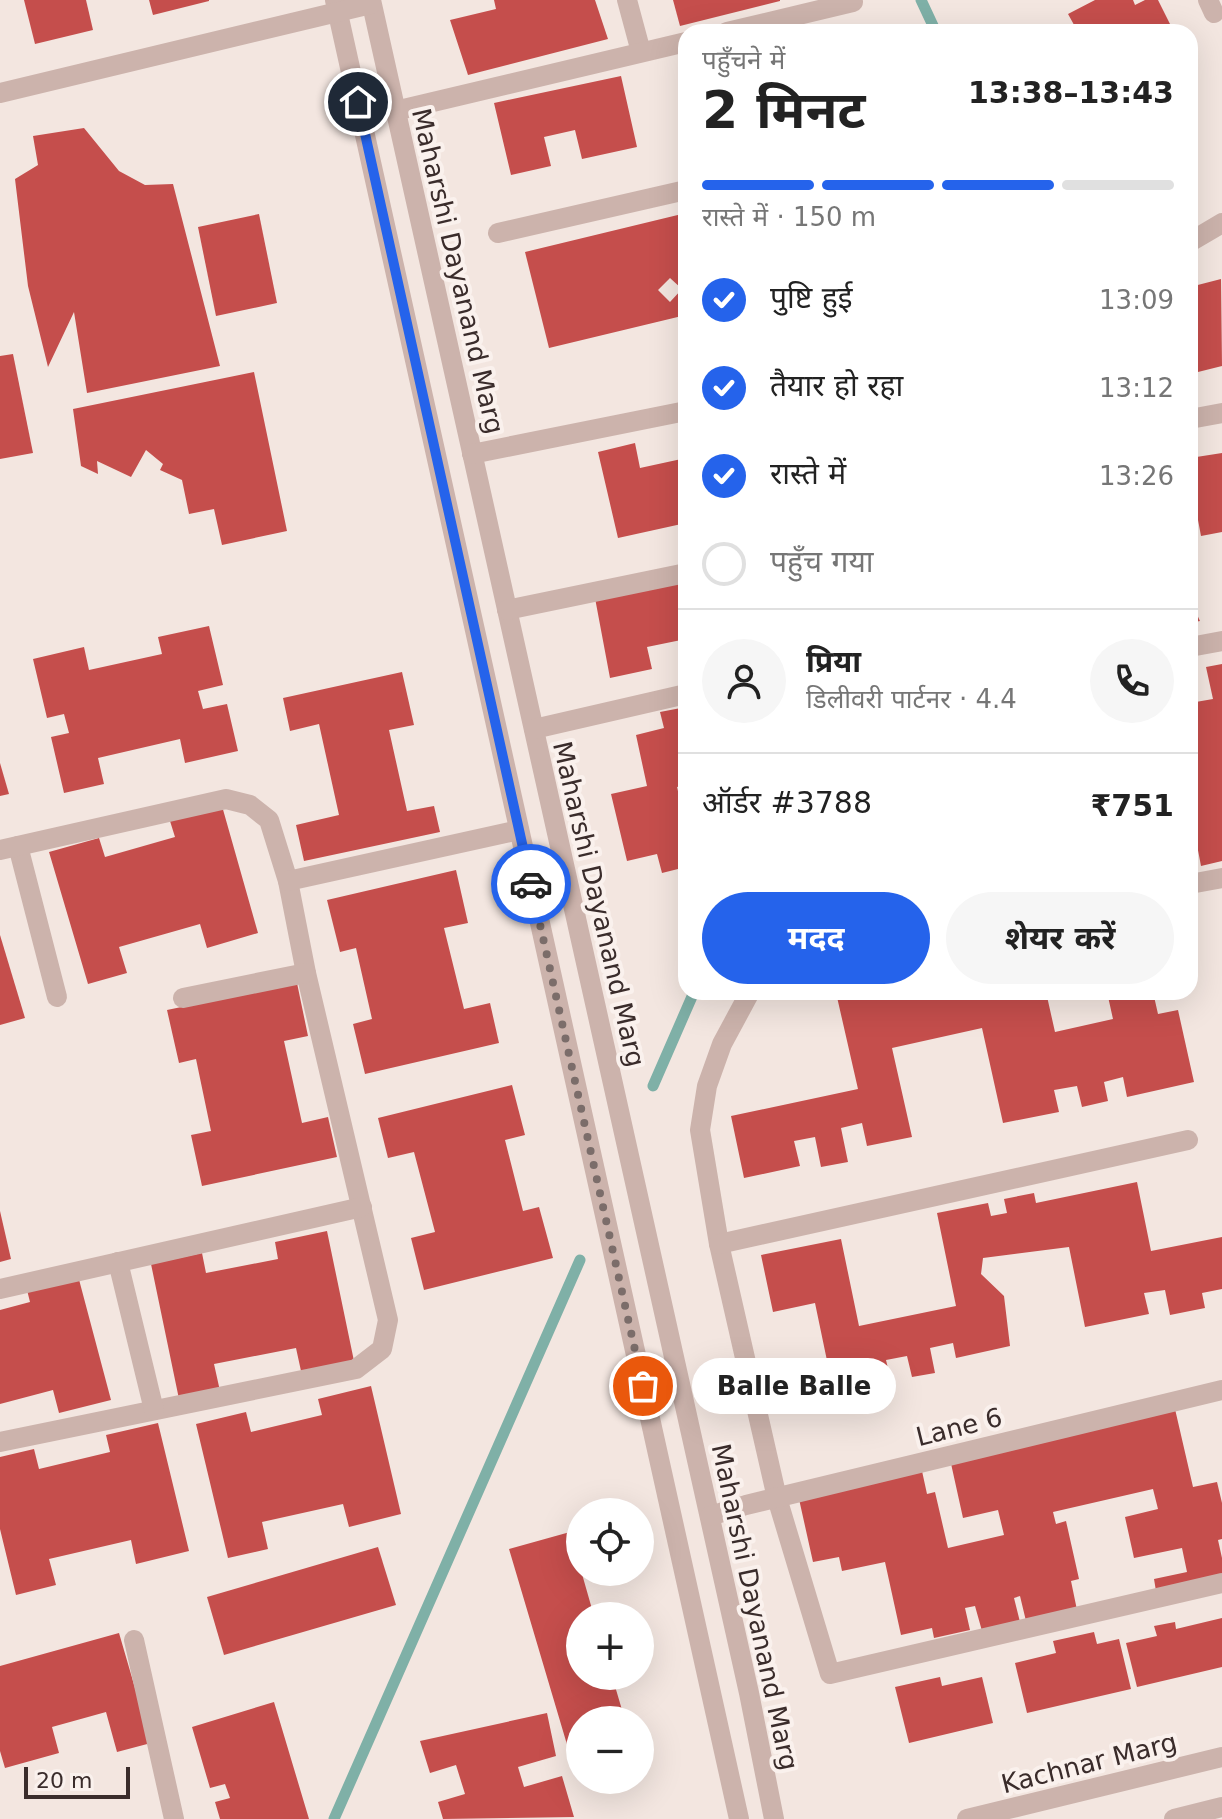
<!DOCTYPE html>
<html lang="hi">
<head>
<meta charset="utf-8">
<style>
	:root { --surface:#fff; --page:#f6f6f6; --text:#222; --muted:#767676; --line:#e0e0e0; --accent:#2563eb }
	body { margin:0; font-family:"DejaVu Sans","Noto Sans Devanagari",sans-serif; background:var(--page); color:var(--text); height:100vh; display:flex; flex-direction:column; font-size:30px; white-space:nowrap }
	* { box-sizing:border-box; margin:0 }
	p { font-size:26px; color:var(--muted) }
	.icon { flex:none; width:44px; height:44px; fill:none; stroke:currentColor; stroke-width:2; stroke-linecap:round; stroke-linejoin:round }
	.map { position:relative; flex:1; overflow:hidden }
	.sheet { position:absolute; left:678px; top:24px; width:520px; height:976px; display:flex; flex-direction:column; background:var(--surface); border-radius:24px; box-shadow:0 8px 32px #0002 }
	.sheet>* { flex:none }
	.fabs { position:absolute; left:566px; top:1498px; display:grid; gap:16px }
	.fabs a { display:grid; place-items:center; width:88px; height:88px; border-radius:50%; background:var(--surface); box-shadow:0 8px 32px #0002; font-size:40px }
	.scale { position:absolute; left:24px; bottom:20px; width:106px; box-sizing:border-box; padding-left:8px; border:4px solid #3a2c2b; border-top:0; font-size:22px; line-height:28px; white-space:nowrap; color:#3a2c2b; -webkit-text-stroke:6px #faf1ed; paint-order:stroke }
	.pin { position:absolute; display:grid; place-items:center; width:68px; height:68px; color:#fff; margin:-34px; border:4px solid #fff; border-radius:50%; box-shadow:0 2px 8px #0007 }
	.courier { position:absolute; display:grid; place-items:center; width:80px; height:80px; margin:-40px; border:6px solid #2563eb; border-radius:50%; background:#fff; color:#222; box-shadow:0 2px 10px #0007 }
	.bubble { position:absolute; height:56px; border-radius:28px; background:var(--surface); box-shadow:0 8px 32px #0002; font-size:26px; font-weight:700; line-height:56px; text-align:center }
	.headline em { font-style:normal; font-weight:700 }
	.headline div { display:flex; flex-direction:column-reverse }
	.headline { display:flex; align-items:center; justify-content:space-between; height:136px; padding:0 24px }
	h1 { font-size:52px; font-weight:700; line-height:60px }
	.bar { display:grid; grid-template-columns:repeat(4,1fr); gap:12px 8px; align-content:center; height:96px; padding:0 24px }
	.bar i { height:10px; border-radius:6px; background:var(--line) }
	.bar .current { background:var(--accent) }
	.bar p { grid-column:span 4 }
	.line { display:flex; align-items:center; gap:20px; padding:0 24px; border-top:2px solid var(--line) }
	.line div { flex:1 }
	.round { display:grid; place-items:center; flex:none; width:84px; height:84px; border-radius:42px; background:var(--page) }
	ol { padding:0 24px; list-style:none }
	li { display:flex; align-items:center; gap:24px; height:88px }
	li p { margin-inline-start:auto }
	li .icon { padding:8px; border-radius:50%; background:var(--accent); color:#fff; stroke-width:4 }
	li:last-child { color:var(--muted) }
	li i { width:44px; height:44px; border:4px solid var(--line); border-radius:50% }
	.button { display:flex; gap:16px; margin-top:auto; padding:16px 24px }
	.button a { flex:1; height:92px; border-radius:48px; background:var(--accent); color:#fff; font-size:32px; font-weight:700; line-height:92px; text-align:center }
	.button a+a { background:var(--page); color:var(--text) }
	.map>svg:first-child { display:block }
	.lines { fill:none; stroke-linecap:round; stroke-linejoin:round }
	.stream { stroke:#7fb0a7; stroke-width:11 }
	.building { fill:#c54e4c; fill-rule:evenodd }
	.minor { stroke:#ccb3ac; stroke-width:20 }
	.done { stroke:#7b6d6a; stroke-width:8; stroke-dasharray:0 14.4 }
	.route { stroke:#2563eb; stroke-width:10 }
	.labels { text-anchor:middle; stroke-width:8; stroke-linejoin:round; paint-order:stroke }
	.street-label { font-size:26px; fill:#3a2c2b; stroke:#faf1ed }
</style>
</head>
<body>
<div class="map">
<svg width="1222" height="1819" viewBox="0 0 1222 1819">
	<rect width="100%" height="100%" fill="#f3e6e0"/>
	<g class="lines">
		<!-- stream -->
		<g class="stream">
			<polyline points="921,0 936,32"/>
			<polyline points="653,1086 694,992"/>
			<polyline points="334,1819 580,1260"/>
		</g>
	</g>
	<!-- building -->
	<g class="building">
		<polygon points="24,0 86,0 93,30 35,44"/>
		<polygon points="149,0 209,0 209,1 153,15"/>
		<polygon points="494,0 595,0 608,39 468,75 450,20 496,9"/>
		<polygon points="673,0 780,0 780,1 680,26"/>
		<polygon points="1095,0 1133,0 1135,5 1145,0 1158,0 1171,26 1160,32 1078,32 1068,14"/>
		<polygon points="621,76 637,147 582,159 575,130 544,137 551,166 511,175 494,103"/>
		<polygon points="84,128 119,171 145,185 173,184 220,366 87,393 74,312 48,367 28,286 15,179 38,165 33,136"/>
		<path d="M686 213V315L549 348 525 252ZM670 278 682 289 670 302 658 290Z"/>
		<polygon points="259,214 277,303 216,316 198,227"/>
		<polygon points="1221,279 1222,366 1190,374 1190,305 1194,304 1190,287"/>
		<polygon points="13,354 33,453 0,459 0,356"/>
		<polygon points="254,372 287,531 222,545 214,509 189,514 182,480 160,470 163,464 146,450 131,477 97,461 98,474 81,466 73,409"/>
		<polygon points="635,443 640,468 686,458 686,523 618,538 598,452"/>
		<polygon points="1222,453 1222,532 1201,536 1198,520 1190,522 1190,458"/>
		<polygon points="686,581 686,639 647,647 652,669 610,678 595,598"/>
		<polygon points="1190,600 1200,621 1190,623"/>
		<polygon points="209,626 223,685 198,691 203,709 227,704 238,751 185,763 180,739 98,758 104,784 64,793 51,737 69,733 64,714 47,718 33,659 84,647 89,670 162,654 158,637"/>
		<polygon points="1222,664 1222,861 1201,866 1197,845 1190,846 1190,703 1213,699 1206,667"/>
		<polygon points="402,672 414,725 389,730 407,811 434,806 440,832 304,861 296,825 339,815 319,724 290,731 283,698"/>
		<polygon points="686,707 686,785 677,787 683,812 686,811 686,867 662,873 657,854 627,861 611,794 647,786 636,735 664,728 660,712"/>
		<polygon points="0,763 9,794 0,796"/>
		<polygon points="222,806 258,933 207,948 200,924 119,947 127,973 88,984 49,852 99,838 105,857 175,837 170,821"/>
		<polygon points="456,870 468,923 444,928 464,1009 490,1003 499,1043 365,1074 353,1024 372,1019 356,948 340,952 327,900"/>
		<polygon points="0,935 25,1018 0,1025"/>
		<polygon points="297,983 308,1036 284,1041 302,1123 328,1117 337,1157 202,1186 191,1135 211,1131 196,1059 179,1063 167,1010"/>
		<polygon points="860,992 1046,992 1055,1032 1113,1019 1107,992 1153,992 1158,1014 1178,1010 1194,1082 1127,1097 1123,1077 1104,1082 1108,1101 1082,1107 1077,1086 1054,1090 1059,1112 1003,1123 982,1028 892,1048 912,1137 867,1146 862,1123 841,1128 848,1162 821,1167 815,1137 794,1141 800,1166 744,1178 731,1116 858,1089 837,997"/>
		<polygon points="512,1085 525,1135 505,1140 523,1211 539,1207 553,1258 424,1290 411,1238 435,1232 414,1152 388,1158 378,1118"/>
		<polygon points="1137,1182 1151,1251 1222,1237 1222,1289 1202,1293 1205,1308 1170,1315 1165,1290 1144,1293 1149,1314 1085,1327 1069,1247 983,1258 981,1274 1004,1296 1010,1346 956,1358 953,1343 930,1348 935,1373 912,1377 907,1356 886,1360 891,1381 862,1387 858,1369 830,1375 815,1303 773,1312 761,1255 841,1239 859,1326 956,1306 937,1213 988,1203 991,1216 1007,1213 1004,1199 1034,1193 1036,1203"/>
		<polygon points="0,1211 11,1259 0,1262"/>
		<polygon points="327,1231 354,1361 301,1371 296,1348 214,1364 220,1391 179,1399 151,1264 202,1253 206,1273 278,1259 275,1242"/>
		<polygon points="77,1272 111,1400 59,1413 53,1390 0,1404 0,1310 30,1302 26,1286"/>
		<polygon points="371,1386 401,1514 349,1527 343,1504 262,1522 268,1549 228,1558 196,1424 246,1412 251,1432 322,1415 318,1399"/>
		<polygon points="1175,1409 1193,1487 1217,1482 1222,1503 1222,1539 1218,1540 1222,1558 1222,1577 1156,1591 1154,1579 1187,1572 1182,1548 1134,1558 1125,1517 1158,1509 1153,1489 1053,1512 1056,1524 1066,1521 1079,1579 1071,1581 1077,1610 1026,1621 1020,1596 1014,1598 1020,1622 982,1631 975,1606 965,1608 970,1630 934,1638 932,1628 901,1635 885,1562 842,1571 839,1557 813,1562 799,1499 922,1471 927,1494 935,1492 948,1548 1004,1535 998,1510 963,1518 950,1459"/>
		<polygon points="158,1423 189,1551 136,1564 131,1540 49,1559 56,1585 16,1595 0,1529 0,1457 34,1449 39,1469 110,1452 106,1435"/>
		<polygon points="570,1532 594,1616 580,1616 580,1676 612,1676 625,1720 580,1720 580,1756 571,1758 509,1549"/>
		<polygon points="378,1547 396,1605 224,1655 207,1597"/>
		<polygon points="1222,1618 1222,1667 1137,1687 1126,1643 1157,1636 1154,1626 1175,1622 1176,1629"/>
		<polygon points="1094,1632 1097,1644 1119,1639 1131,1689 1027,1713 1015,1663 1056,1653 1053,1641"/>
		<polygon points="119,1633 151,1743 117,1752 106,1712 52,1727 59,1753 5,1768 0,1751 0,1666"/>
		<polygon points="940,1677 942,1686 982,1677 993,1723 909,1743 895,1687"/>
		<polygon points="274,1702 309,1819 220,1819 215,1802 230,1798 225,1784 210,1788 192,1727"/>
		<polygon points="547,1713 556,1756 518,1767 524,1787 562,1776 574,1817 443,1819 438,1802 465,1794 456,1765 430,1773 420,1741"/>
	</g>
	<g class="lines">
		<!-- minor -->
		<g class="minor">
			<polyline points="335,0 739,1819"/>
			<polyline points="371,0 749,1693 774,1819"/>
			<polyline points="627,0 641,52"/>
			<polyline points="1208,0 1214,13"/>
			<polyline points="727,32 853,2"/>
			<polyline points="0,93 371,4"/>
			<polyline points="395,111 686,42"/>
			<polyline points="498,233 686,190"/>
			<polyline points="1190,242 1222,223"/>
			<polyline points="1190,419 1222,413"/>
			<polyline points="472,454 686,411"/>
			<polyline points="507,610 686,573"/>
			<polyline points="1190,647 1222,641"/>
			<polyline points="534,729 686,694"/>
			<polyline points="18,846 57,997"/>
			<polyline points="0,850 226,799 250,805 269,820 288,881 306,973 388,1320 382,1349 356,1369 0,1442"/>
			<polyline points="288,881 519,830"/>
			<polyline points="1190,884 1222,878"/>
			<polyline points="750,992 722,1044 707,1086 700,1130 719,1244 777,1498 830,1674 1222,1583"/>
			<polyline points="183,998 306,973"/>
			<polyline points="719,1244 1188,1140"/>
			<polyline points="118,1262 154,1410"/>
			<polyline points="0,1289 362,1207"/>
			<polyline points="710,1516 746,1505 1222,1390"/>
			<polyline points="134,1640 174,1819"/>
			<polyline points="967,1819 1222,1757"/>
			<polyline points="1174,1819 1222,1807"/>
		</g>
	</g>
	<g class="lines">
		<!-- done -->
		<polyline class="done" points="531,884 643,1386"/>
		<!-- route -->
		<polyline class="route" points="358,102 531,884"/>
	</g>
	<g class="labels">
		<!-- street labels -->
		<g class="street-label">
			<text transform="translate(458 271) rotate(77)" y="9">Maharshi Dayanand Marg</text>
			<text transform="translate(599 904) rotate(77)" y="9">Maharshi Dayanand Marg</text>
			<text transform="translate(959 1427) rotate(-14)" y="9">Lane 6</text>
			<text transform="translate(755 1607) rotate(78)" y="9">Maharshi Dayanand Marg</text>
			<text transform="translate(1089 1763) rotate(-14)" y="9">Kachnar Marg</text>
		</g>
	</g>
</svg>
<div class="fabs">
<a><svg class="icon" aria-label="locate" viewBox="0 0 24 24"><circle cx="12" cy="12" r="6"/><path d="M12 2v4M12 18v4M2 12h4M18 12h4"/></svg></a>
<a>+</a>
<a>−</a>
</div>
<div class="scale">20 m</div>
<div class="pin" style="left:643px;top:1386px;background:#ea580c"><svg class="icon" aria-label="bag" viewBox="0 0 24 24"><path d="M5 8h14l-1 12H6zM9 8a3 3 0 0 1 6 0"/></svg></div>
<div class="pin" style="left:358px;top:102px;background:#1f2937"><svg class="icon" aria-label="home" viewBox="0 0 24 24"><path d="M3 11l9-7 9 7M6 9v11h12V9"/></svg></div>
<div class="courier" style="left:531px;top:884px"><svg class="icon" aria-label="car" viewBox="0 0 24 24"><path d="M5 17H2v-5l4-1 3-4h7l3 4 3 1v5h-3M9 17h6M6 11h13"/><circle cx="7" cy="17" r="2"/><circle cx="17" cy="17" r="2"/></svg></div>
<div class="bubble" style="left:692px;top:1358px;width:204px">Balle Balle</div>
<section class="sheet">
<div class="headline"><div><h1>2 मिनट</h1><p>पहुँचने में</p></div><em>13:38–13:43</em></div>
<div class="bar"><i class="current"></i><i class="current"></i><i class="current"></i><i></i><p>रास्ते में · 150 m</p></div>
<ol>
<li><svg class="icon" aria-label="check" viewBox="0 0 24 24"><path d="M5 12l5 5 9-10"/></svg>पुष्टि हुई<p>13:09</p></li>
<li><svg class="icon" aria-label="check" viewBox="0 0 24 24"><path d="M5 12l5 5 9-10"/></svg>तैयार हो रहा<p>13:12</p></li>
<li><svg class="icon" aria-label="check" viewBox="0 0 24 24"><path d="M5 12l5 5 9-10"/></svg>रास्ते में<p>13:26</p></li>
<li><i></i>पहुँच गया</li>
</ol>
<div class="line" style="height:144px"><a class="round"><svg class="icon" aria-label="person" viewBox="0 0 24 24"><circle cx="12" cy="8" r="4"/><path d="M4 21q1-7 8-7t8 7"/></svg></a><div><b>प्रिया</b><p>डिलीवरी पार्टनर · 4.4</p></div><a class="round"><svg class="icon" aria-label="phone" viewBox="0 0 24 24"><path d="M5 4h4l2 5-3 2q2 4 5 5l2-3 5 2v4C11 20 4 13 5 4z"/></svg></a></div>
<div class="line" style="height:104px"><div>ऑर्डर #3788</div><b>₹751</b></div>
<div class="button"><a>मदद</a><a>शेयर करें</a></div>
</section>
</div>
</body>
</html>
